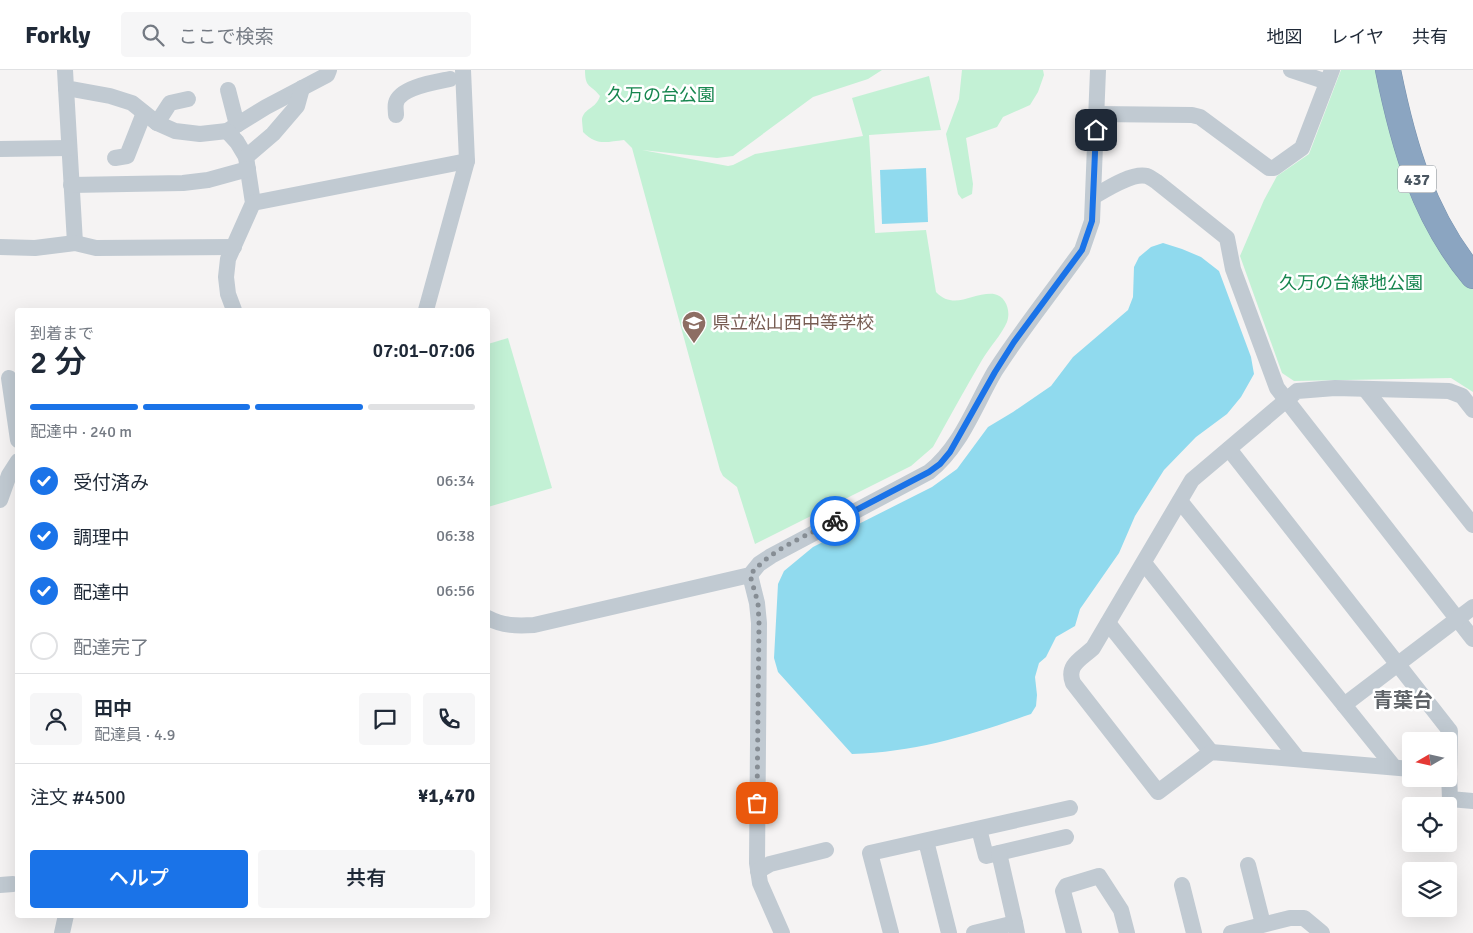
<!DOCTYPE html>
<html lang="ja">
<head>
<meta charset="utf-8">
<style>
	:root { --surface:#fff; --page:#f6f6f7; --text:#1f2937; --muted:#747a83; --line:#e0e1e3; --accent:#1a73e8 }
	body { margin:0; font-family:Signika,"Noto Sans JP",sans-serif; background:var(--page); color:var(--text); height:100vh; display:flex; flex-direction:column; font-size:19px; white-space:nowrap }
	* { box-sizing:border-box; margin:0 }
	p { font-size:16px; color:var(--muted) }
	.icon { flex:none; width:28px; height:28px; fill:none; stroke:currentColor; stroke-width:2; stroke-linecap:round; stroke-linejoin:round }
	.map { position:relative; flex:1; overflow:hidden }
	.sheet { position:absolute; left:15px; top:238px; width:475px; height:610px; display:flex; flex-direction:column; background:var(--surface); border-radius:5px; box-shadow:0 5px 20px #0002 }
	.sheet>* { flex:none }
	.needle { width:32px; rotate:261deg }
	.tools { position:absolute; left:1402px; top:662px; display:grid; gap:10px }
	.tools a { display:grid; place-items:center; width:55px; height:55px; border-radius:5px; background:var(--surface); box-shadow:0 5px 20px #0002; font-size:25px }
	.pin { position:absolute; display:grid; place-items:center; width:42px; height:42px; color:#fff; margin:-21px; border-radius:10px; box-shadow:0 2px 8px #0006 }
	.courier { position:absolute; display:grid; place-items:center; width:50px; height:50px; margin:-25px; border:4px solid #1a73e8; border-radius:50%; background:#fff; color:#222; box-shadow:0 1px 6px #0007 }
	.overview em { font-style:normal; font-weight:600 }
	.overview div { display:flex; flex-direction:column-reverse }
	.overview { display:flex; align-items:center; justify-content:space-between; height:85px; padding:0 15px }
	h1 { font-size:32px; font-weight:600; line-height:38px }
	.bar { display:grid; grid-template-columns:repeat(4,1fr); gap:8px 5px; align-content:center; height:60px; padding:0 15px }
	.bar i { height:6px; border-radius:4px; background:var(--line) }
	.bar .on { background:var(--accent) }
	.bar p { grid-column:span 4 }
	.line { display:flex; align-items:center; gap:12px; padding:0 15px; border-top:1px solid var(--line) }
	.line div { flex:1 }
	.round { display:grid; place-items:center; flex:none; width:52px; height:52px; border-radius:5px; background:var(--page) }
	ol { padding:0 15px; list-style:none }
	li { display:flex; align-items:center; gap:15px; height:55px }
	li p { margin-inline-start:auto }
	li .icon { padding:5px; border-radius:50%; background:var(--accent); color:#fff; stroke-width:4 }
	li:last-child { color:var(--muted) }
	li i { width:28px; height:28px; border:2px solid var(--line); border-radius:50% }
	.button { display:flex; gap:10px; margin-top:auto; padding:10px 15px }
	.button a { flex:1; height:58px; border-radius:5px; background:var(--accent); color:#fff; font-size:20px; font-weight:600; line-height:58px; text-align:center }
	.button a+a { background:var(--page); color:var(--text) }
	header { display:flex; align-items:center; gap:30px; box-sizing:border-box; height:70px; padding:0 25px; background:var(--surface); border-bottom:1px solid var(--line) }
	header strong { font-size:24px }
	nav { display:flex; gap:28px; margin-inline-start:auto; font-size:18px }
	.search { width:350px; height:45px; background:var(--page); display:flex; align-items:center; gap:12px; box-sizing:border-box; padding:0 18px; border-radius:5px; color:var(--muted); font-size:19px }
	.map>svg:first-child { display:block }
	.green { fill:#c3f1d5 }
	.water { fill:#90daee }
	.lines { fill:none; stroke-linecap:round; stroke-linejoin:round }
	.highway-casing { stroke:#7690ad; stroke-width:26 }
	.minor { stroke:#c1cad2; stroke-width:16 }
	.highway { stroke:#8ba5c1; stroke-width:25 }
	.done { stroke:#868d94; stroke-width:5; stroke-dasharray:0 9 }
	.route { stroke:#1a73e8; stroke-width:6 }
	.labels { text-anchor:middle; stroke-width:5; stroke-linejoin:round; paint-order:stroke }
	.shield { fill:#fff; stroke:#808990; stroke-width:1 }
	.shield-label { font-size:16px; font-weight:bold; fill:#4a5661 }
	.park-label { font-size:18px; fill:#17864f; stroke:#fff }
	.education-label { font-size:18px; fill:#785e54; stroke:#fff; text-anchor:start }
	.quarter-label { font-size:20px; font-weight:bold; fill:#5f6368; stroke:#fff }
</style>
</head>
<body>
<header>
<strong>Forkly</strong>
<div class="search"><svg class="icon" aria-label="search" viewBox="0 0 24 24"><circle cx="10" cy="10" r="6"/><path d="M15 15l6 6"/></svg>ここで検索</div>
<nav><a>地図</a><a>レイヤ</a><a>共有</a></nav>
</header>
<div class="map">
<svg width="1473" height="863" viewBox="0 0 1473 863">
	<rect width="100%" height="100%" fill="#f5f3f3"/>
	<!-- green -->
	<g class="green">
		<path d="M585 0H882L868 9 813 27 733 86 717 88 642 80 728 96 733 95 755 84 863 66 852 28 929 6 941 60 869 65 875 163 926 160 936 222C954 241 973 222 994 224 1006 226 1011 241 1007 252 1002 264 989 278 982 290 965 319 949 348 933 377L911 396 755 474 737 417 723 406 720 400 632 78 624 70C606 72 597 76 583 62 583 59 582 53 582 49 584 38 596 39 600 26 591 14 585 19 585 0Z"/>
		<polygon points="962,0 1043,0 1044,5 1038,22 1030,35 1003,47 997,57 966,68 973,114 972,124 962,129 958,124 946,64 959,29"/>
		<polygon points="1341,0 1379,0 1473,217 1473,322 1451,308 1294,311 1282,303 1240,186 1264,130 1277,106 1309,84"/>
		<polygon points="508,268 552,418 488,437 488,274"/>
	</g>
	<!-- water -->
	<g class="water">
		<polygon points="926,98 928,152 882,154 880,100"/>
		<path d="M1163 173 1182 179 1201 187 1219 201 1251 287 1254 304 1241 327 1227 344 1196 367 1164 400 1135 446 1119 483 1080 539 1075 556 1056 567 1046 587 1039 593 1035 607 1037 625 1036 636 1031 644C970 665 917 682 852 684L778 602 774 588 778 514 784 501 813 477 932 417 957 399 988 357 1013 342 1051 316 1073 287 1128 240 1133 227 1134 197 1139 187 1151 177Z"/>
	</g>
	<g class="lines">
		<defs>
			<path id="highway" d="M1388 0C1403 74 1423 146 1473 206"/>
		</defs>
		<!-- highway casing -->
		<use href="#highway" class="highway-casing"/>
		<!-- minor -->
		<g class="minor">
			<polyline points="65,0 66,18 110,26 132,33 157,53 175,61 200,64 227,61 266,37 327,5 329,0"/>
			<polyline points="1291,0 1327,12"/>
			<polyline points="66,18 75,173"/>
			<polyline points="228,20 237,55"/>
			<polyline points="1096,44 1192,45 1200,47 1269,98 1274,98 1302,78 1332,0"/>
			<path d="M396 45C396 41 395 37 396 33 400 17 436 12 450 9"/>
			<polyline points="157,53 170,33 188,29"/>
			<polyline points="227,61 237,72 246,87 253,133 228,189 226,207 228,224 234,240"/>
			<polyline points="0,79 69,78"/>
			<polyline points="246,87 273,64 297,36 302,18"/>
			<polyline points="115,88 127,86 144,43"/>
			<polyline points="71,115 183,113 208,110 248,99"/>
			<path d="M1093 127C1105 120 1132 102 1147 106 1150 107 1154 110 1157 112L1227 168 1233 199 1277 318 1473 569"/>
			<polyline points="253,133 467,91"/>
			<polyline points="0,177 35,178 75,173 96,178 234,177"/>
			<polyline points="426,240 467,91 463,0"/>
			<polyline points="9,308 18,370"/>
			<polyline points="1365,319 1473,455"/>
			<polyline points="1229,379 1450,661 1449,704"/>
			<polyline points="0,430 9,405 18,391"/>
			<polyline points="1180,431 1394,697"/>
			<polyline points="1144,493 1298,689"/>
			<polyline points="750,505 757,533 759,553 757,793 760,813 782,863"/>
			<path d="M488 548C503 556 517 556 534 555L750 505 759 494 771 486 929 402C961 377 975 335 995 301 1022 259 1053 221 1082 180L1092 151 1098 0"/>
			<polyline points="1108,553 1211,682"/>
			<polyline points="1344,635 1473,537"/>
			<path d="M1411 699 1211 682 1158 722 1073 613C1066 595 1081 589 1093 578L1192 410 1297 321 1335 318 1449 321 1462 326 1473 340"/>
			<polyline points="1449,704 1450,729 1473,731"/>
			<polyline points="979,759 986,786 1066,767"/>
			<polyline points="926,771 949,863"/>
			<polyline points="999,783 1015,853"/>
			<polyline points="1248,795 1263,854"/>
			<polyline points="758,801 770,794 826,780"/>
			<polyline points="0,815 13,814"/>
			<polyline points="1182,815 1194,863"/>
			<polyline points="62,863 66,845"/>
			<polyline points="891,863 870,783 1070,738"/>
			<polyline points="974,863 1015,853 1017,863"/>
			<polyline points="1074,863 1063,821 1066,816 1099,806 1121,840 1127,863"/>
			<polyline points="1231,863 1290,848 1304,848 1322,863"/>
		</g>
		<!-- highway -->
		<use href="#highway" class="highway"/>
	</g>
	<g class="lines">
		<!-- done -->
		<path class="done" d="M757 733 759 553 758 533 750 505C771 479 806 466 835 451"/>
		<!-- route -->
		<polyline class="route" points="835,451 929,402 940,394 950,382 995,302 1014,272 1082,180 1092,151 1096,60"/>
	</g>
	<!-- icons -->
	<defs>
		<symbol id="school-pin" viewBox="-11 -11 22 30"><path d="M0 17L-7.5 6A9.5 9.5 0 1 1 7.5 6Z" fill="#8d6e63" stroke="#fff"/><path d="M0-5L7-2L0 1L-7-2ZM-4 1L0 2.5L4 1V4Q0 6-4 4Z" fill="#fff"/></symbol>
	</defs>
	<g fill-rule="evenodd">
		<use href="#school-pin" x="680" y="239" width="28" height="38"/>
	</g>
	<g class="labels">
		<!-- shield labels -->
		<rect class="shield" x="1398" y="95.5" width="38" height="27" rx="4"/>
		<g class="shield-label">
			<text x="1417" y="115">437</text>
		</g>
		<!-- park labels -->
		<g class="park-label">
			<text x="661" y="31">久万の台公園</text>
			<text x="1351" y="219">久万の台緑地公園</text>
		</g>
		<!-- education labels -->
		<g class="education-label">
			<text x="712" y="259">県立松山西中等学校</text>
		</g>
		<!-- quarter labels -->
		<g class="quarter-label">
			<text x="1403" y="637">青葉台</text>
		</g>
	</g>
</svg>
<div class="tools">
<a><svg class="needle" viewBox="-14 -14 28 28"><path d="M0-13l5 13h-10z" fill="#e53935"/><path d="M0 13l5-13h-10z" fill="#747a83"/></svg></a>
<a><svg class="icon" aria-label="locate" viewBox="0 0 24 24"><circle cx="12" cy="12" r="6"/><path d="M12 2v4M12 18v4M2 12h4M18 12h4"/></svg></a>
<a><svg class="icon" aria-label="layers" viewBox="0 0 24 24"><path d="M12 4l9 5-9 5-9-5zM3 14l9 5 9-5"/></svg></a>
</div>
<div class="pin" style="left:757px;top:733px;background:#ea580c"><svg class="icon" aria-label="bag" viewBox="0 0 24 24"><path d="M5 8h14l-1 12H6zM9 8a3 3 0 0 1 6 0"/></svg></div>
<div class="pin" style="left:1096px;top:60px;background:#1f2937"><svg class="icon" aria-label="home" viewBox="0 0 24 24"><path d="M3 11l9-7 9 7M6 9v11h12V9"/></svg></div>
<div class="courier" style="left:835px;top:451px"><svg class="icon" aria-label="bike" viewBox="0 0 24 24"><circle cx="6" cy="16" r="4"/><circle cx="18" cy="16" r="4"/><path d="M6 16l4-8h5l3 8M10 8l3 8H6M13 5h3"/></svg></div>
<section class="sheet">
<div class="overview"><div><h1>2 分</h1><p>到着まで</p></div><em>07:01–07:06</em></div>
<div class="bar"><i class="on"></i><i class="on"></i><i class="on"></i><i></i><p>配達中 · 240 m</p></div>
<ol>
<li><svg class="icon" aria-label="check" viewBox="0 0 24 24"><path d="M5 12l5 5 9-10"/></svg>受付済み<p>06:34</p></li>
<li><svg class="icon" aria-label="check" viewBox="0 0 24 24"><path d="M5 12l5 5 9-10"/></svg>調理中<p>06:38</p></li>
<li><svg class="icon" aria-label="check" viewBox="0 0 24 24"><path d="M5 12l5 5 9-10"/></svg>配達中<p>06:56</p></li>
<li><i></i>配達完了</li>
</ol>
<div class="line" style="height:90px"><a class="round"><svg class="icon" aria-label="person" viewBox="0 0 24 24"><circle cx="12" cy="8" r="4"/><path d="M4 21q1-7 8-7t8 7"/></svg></a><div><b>田中</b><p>配達員 · 4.9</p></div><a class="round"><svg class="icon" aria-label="chat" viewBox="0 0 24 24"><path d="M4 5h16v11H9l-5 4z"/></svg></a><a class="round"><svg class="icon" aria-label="phone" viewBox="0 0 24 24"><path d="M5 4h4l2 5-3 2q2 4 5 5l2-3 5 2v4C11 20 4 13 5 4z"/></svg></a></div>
<div class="line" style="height:65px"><div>注文 #4500</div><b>¥1,470</b></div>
<div class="button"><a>ヘルプ</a><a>共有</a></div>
</section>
</div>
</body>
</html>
